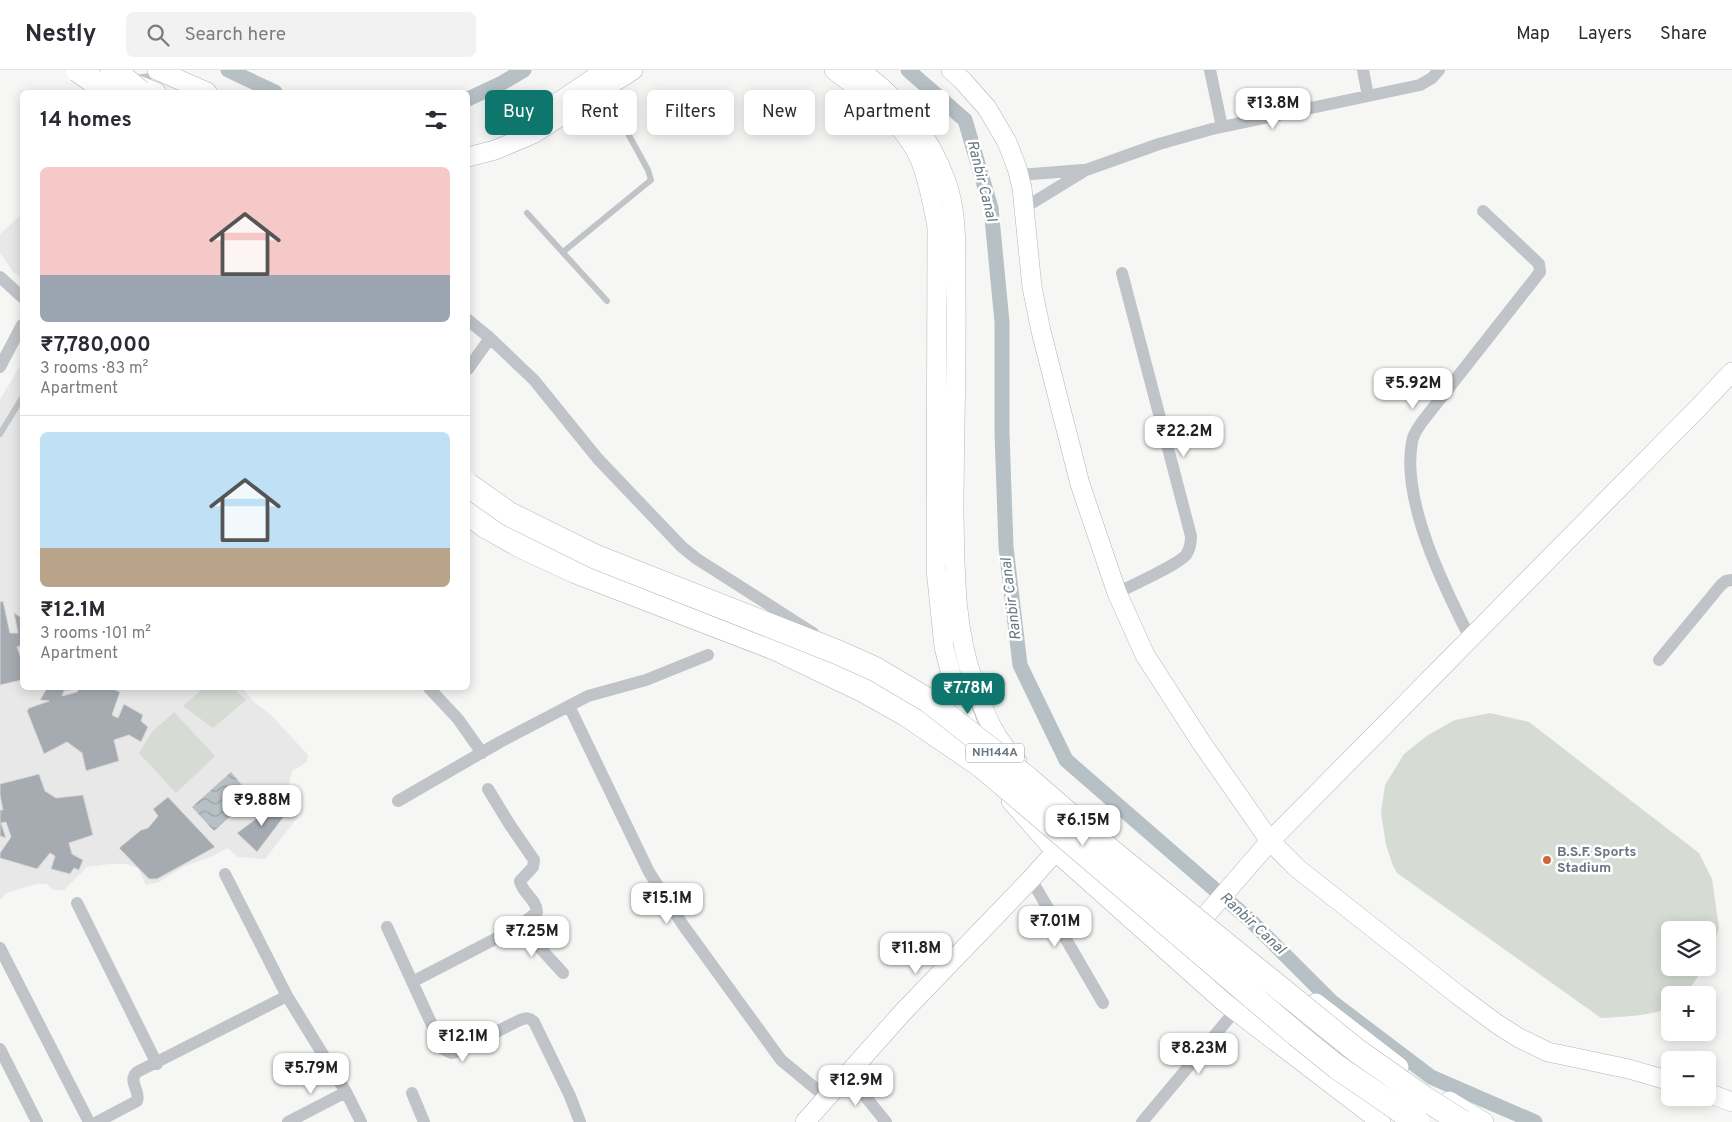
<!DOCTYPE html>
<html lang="en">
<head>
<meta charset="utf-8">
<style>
	body { margin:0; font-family:Overpass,sans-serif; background:#f2f2f3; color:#2b2b33; height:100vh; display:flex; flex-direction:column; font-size:19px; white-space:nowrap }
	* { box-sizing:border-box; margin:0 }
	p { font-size:16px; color:#7c7c81 }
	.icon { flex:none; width:28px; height:28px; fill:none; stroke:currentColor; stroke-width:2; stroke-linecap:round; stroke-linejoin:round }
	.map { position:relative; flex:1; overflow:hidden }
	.drawer { position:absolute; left:20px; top:20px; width:450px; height:600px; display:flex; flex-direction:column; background:#fff; border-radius:8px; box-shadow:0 2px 12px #0003 }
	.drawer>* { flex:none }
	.guide { position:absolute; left:485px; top:20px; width:475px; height:45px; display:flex; gap:10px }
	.controls { position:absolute; left:1661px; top:851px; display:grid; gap:10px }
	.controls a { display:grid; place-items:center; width:55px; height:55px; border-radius:8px; background:#fff; box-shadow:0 2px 12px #0003; font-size:25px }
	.price { position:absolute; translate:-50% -42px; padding:0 11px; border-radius:10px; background:#fff; color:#222; font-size:16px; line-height:32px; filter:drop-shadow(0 1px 2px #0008) }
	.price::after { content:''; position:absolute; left:50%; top:30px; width:15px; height:11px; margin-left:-8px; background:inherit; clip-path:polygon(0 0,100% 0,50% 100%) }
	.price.selected { background:#0f766e; color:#fff }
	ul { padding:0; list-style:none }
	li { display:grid; align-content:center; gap:10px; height:265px; padding:0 20px }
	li+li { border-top:1px solid #e1e1e2 }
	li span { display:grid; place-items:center; height:155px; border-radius:8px; color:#555 }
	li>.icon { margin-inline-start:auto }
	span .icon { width:90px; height:90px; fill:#fffc; stroke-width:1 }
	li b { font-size:21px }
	h2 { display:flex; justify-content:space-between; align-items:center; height:60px; padding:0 20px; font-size:21px }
	.tag { padding:0 18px; border-radius:8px; background:#fff; box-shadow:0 2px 12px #0003; font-size:18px; line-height:45px }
	.tag.selected { background:#0f766e; color:#fff }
	header { display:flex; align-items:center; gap:30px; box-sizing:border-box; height:70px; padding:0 25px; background:#fff; border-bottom:1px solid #e1e1e2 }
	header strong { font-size:24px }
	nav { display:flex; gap:28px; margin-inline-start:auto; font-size:18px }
	.search { width:350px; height:45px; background:#f2f2f3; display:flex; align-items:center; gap:12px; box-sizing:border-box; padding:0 18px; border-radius:8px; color:#7c7c81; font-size:19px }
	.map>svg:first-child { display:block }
</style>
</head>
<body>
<header>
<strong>Nestly</strong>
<div class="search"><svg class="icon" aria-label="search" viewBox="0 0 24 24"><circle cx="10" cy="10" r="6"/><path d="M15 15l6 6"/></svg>Search here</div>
<nav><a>Map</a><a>Layers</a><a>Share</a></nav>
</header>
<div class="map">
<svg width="1732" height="1052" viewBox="0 0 1732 1052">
	<defs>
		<pattern id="water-waves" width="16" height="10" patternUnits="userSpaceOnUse" patternTransform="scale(1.25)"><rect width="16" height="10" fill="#b7c0c5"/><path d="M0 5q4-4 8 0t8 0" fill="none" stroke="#99a1a5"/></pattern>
	</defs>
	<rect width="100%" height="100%" fill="#f6f7f4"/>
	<path fill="#e7e8e7" d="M22 144V208L13 202 0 182V164Z
		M22 292V618H242L255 633 271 645 308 685 307 692 292 701 287 724 297 748 265 789 238 787 228 778 211 787 185 796 159 812 146 815 138 798 127 794H110L87 797 64 820H54L46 814H36L6 823 0 830V330Z"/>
	<path fill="#d6dbd4" d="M204 618H233L246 630 213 658 183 636Z
		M174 642 215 686 176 723 139 683 152 662Z
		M1490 643 1529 652 1699 783 1712 809 1719 858 1708 893V860H1670V898H1704L1690 918 1682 925H1670V936C1658 946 1617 947 1601 948L1397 803 1393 796 1386 775 1381 743 1385 715 1404 684 1428 665 1455 650Z"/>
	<path fill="url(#water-waves)" d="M231 702 252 727 214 761 192 737Z
		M265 726 271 732 261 740 255 735Z"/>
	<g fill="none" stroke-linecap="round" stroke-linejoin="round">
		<path stroke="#b7c0c5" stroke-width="15" d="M228 0 275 22
			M908 0 965 50 991 138 1002 252V363L1006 477 1020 595 1066 690 1251 851 1332 932 1431 1007 1535 1052
			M468 29 502 13 524 0"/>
	</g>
	<path fill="#a5abb1" stroke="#d8d8d6" d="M3 531 10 563H18L14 543 22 548V575L17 577 22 591V610L0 615V532Z
		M47 618H72L75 619 64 621 62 626 77 622 79 618H111L120 622 112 645 118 648 124 634 143 645 141 651 148 657 141 672 129 665 114 670 119 691 86 701 82 683 67 672 44 684 27 641 29 638 49 631 40 630Z
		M39 704 45 721 56 728 83 725 93 765 69 773 72 784 83 790 79 800 74 798 70 804 51 799 55 786 50 783 37 799 0 788V783L11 767 6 752 1 753 6 768 0 766V740H3L0 725V714Z
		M168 727 215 777 157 809H149L119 778 141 760 148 758 158 746 153 739Z
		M277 733 285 745 257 782 237 763Z"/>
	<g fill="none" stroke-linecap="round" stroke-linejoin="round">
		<defs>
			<path id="secondary" d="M99 0 156 22
				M157 0 207 22
				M834 0C865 23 907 56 921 92 929 113 933 135 937 157L936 499 944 577 956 624 973 667
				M859 0C898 27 930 66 946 111 959 146 955 187 956 223 957 296 954 369 954 442 955 500 954 557 974 613 984 642 994 669 1017 691
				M951 0 963 11 987 38 1007 72 1017 98 1022 118 1032 217 1041 261 1080 414 1117 523 1145 585 1201 672 1270 771 1297 798 1458 925 1497 954 1519 968 1548 982 1629 999 1670 1011
				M533 49 606 0
				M468 87 495 80 533 64 633 0
				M1011 731 1055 781 1224 932 1381 1052
				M1206 845 1270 771 1698 338 1732 302
				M1316 933 1399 997
				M1708 1023 1732 1032
				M1449 1031 1484 1052
				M805 1052 904 941 1031 809 1064 772"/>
			<path id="highway" d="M468 443 484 455 521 476 575 501 775 578 865 621 906 644 982 696"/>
		</defs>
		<use href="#secondary" stroke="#b1b5ba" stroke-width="20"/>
		<use href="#highway" stroke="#b3b6b9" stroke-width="25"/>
		<path stroke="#c0c3c7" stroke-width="6" d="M136 8 158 5
			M527 143 607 231
			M563 182 651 110 648 100 604 20
			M0 364 22 328"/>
		<path stroke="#c0c3c7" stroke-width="12" d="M1210 0 1222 57
			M1363 0 1368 26
			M1019 105 1083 100
			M1024 138 1086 100 1159 74 1212 59 1420 15 1432 8 1439 0
			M0 207 22 227
			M468 250 490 268 534 310 598 389 682 477 697 489 813 563
			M0 297 22 255
			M468 299 490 268
			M1117 523C1132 515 1176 496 1186 485 1190 479 1191 472 1191 466L1122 203
			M1470 568C1444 517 1401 431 1412 372 1413 364 1418 358 1422 352L1540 202 1539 194 1536 191 1483 141
			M1659 590 1721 515 1726 511 1732 510
			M429 618 458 649 482 683
			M569 636 649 802 683 855 781 990 827 1028
			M398 731 500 672 588 626 646 610 708 585
			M225 804 287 926 346 1022 361 1052
			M1031 809 1103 933
			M77 833 157 994
			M520 856 563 903
			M387 857 443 979 451 983 456 982 520 950C526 948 529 947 534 952L570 1026 580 1052
			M0 878 89 1052
			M412 912 520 856 537 842C537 830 522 823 520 811L533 797 534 790 510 755 488 719
			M0 979 37 1052
			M847 1004 886 1052
			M412 1023 424 1052
			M97 1052 137 1031C141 1020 127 1012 137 1002L287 926
			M288 1052 346 1022
			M1142 1052 1235 941"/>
		<use href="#secondary" stroke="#fff" stroke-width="19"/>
		<use href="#highway" stroke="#fff" stroke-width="24"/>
		<defs>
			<path id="highway-bridge" d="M78 0 109 22
				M113 0 140 22
				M468 415 509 444 596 487 837 582 875 599 929 631 1028 709 1112 782 1356 980 1424 1028 1462 1052
				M982 696 1296 964 1337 997 1417 1052"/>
		</defs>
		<use href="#highway-bridge" stroke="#b3b6b9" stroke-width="25" stroke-linecap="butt"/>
		<use href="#highway-bridge" stroke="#fff" stroke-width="24"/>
	</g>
	<circle fill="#d0663b" stroke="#fff" stroke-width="2" cx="1547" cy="790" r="5"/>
	<g text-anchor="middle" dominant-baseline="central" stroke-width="5" stroke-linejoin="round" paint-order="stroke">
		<rect fill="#fff" stroke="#969ea8" stroke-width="1" x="966" y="673.5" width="58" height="19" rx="4"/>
		<g font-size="12" font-weight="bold" fill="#697582">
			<text x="995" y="683">NH144A</text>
		</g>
		<g font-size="14" font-weight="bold" fill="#697582" stroke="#fff" text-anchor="start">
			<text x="1557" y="782">B.S.F. Sports<tspan x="1557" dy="16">Stadium</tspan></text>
		</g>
		<g font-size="15" font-style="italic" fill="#65767e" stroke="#fff">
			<text transform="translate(981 111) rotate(76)">Ranbir Canal</text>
			<text transform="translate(1012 529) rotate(-97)">Ranbir Canal</text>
			<text transform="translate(1252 854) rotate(43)">Ranbir Canal</text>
		</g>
	</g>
</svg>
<div class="controls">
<a><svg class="icon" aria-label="layers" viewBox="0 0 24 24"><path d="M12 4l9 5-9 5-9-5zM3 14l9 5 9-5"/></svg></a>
<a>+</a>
<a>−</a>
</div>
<b class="price" style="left:1273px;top:60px">₹13.8M</b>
<b class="price" style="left:1413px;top:340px">₹5.92M</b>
<b class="price" style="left:1184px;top:388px">₹22.2M</b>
<b class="price selected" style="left:968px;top:645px">₹7.78M</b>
<b class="price" style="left:262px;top:757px">₹9.88M</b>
<b class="price" style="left:1083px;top:777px">₹6.15M</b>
<b class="price" style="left:667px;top:855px">₹15.1M</b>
<b class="price" style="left:1055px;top:878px">₹7.01M</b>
<b class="price" style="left:532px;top:888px">₹7.25M</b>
<b class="price" style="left:916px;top:905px">₹11.8M</b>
<b class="price" style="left:463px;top:993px">₹12.1M</b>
<b class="price" style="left:1199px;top:1005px">₹8.23M</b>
<b class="price" style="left:311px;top:1025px">₹5.79M</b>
<b class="price" style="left:856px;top:1037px">₹12.9M</b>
<div class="guide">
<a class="tag selected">Buy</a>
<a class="tag">Rent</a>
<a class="tag">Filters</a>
<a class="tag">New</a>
<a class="tag">Apartment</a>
</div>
<section class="drawer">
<h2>14 homes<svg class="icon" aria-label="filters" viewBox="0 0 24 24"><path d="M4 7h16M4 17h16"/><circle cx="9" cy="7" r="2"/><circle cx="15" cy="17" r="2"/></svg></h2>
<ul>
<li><span style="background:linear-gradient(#f6c9c9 70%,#9aa5b1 0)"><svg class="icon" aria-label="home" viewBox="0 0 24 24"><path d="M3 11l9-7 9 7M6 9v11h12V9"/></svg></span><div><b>₹7,780,000</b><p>3 rooms · 83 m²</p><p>Apartment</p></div></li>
<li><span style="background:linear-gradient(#bfe0f5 75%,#b9a48a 0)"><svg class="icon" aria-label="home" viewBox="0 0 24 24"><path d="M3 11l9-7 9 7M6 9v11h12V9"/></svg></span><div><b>₹12.1M</b><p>3 rooms · 101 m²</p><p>Apartment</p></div></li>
</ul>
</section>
</div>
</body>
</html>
